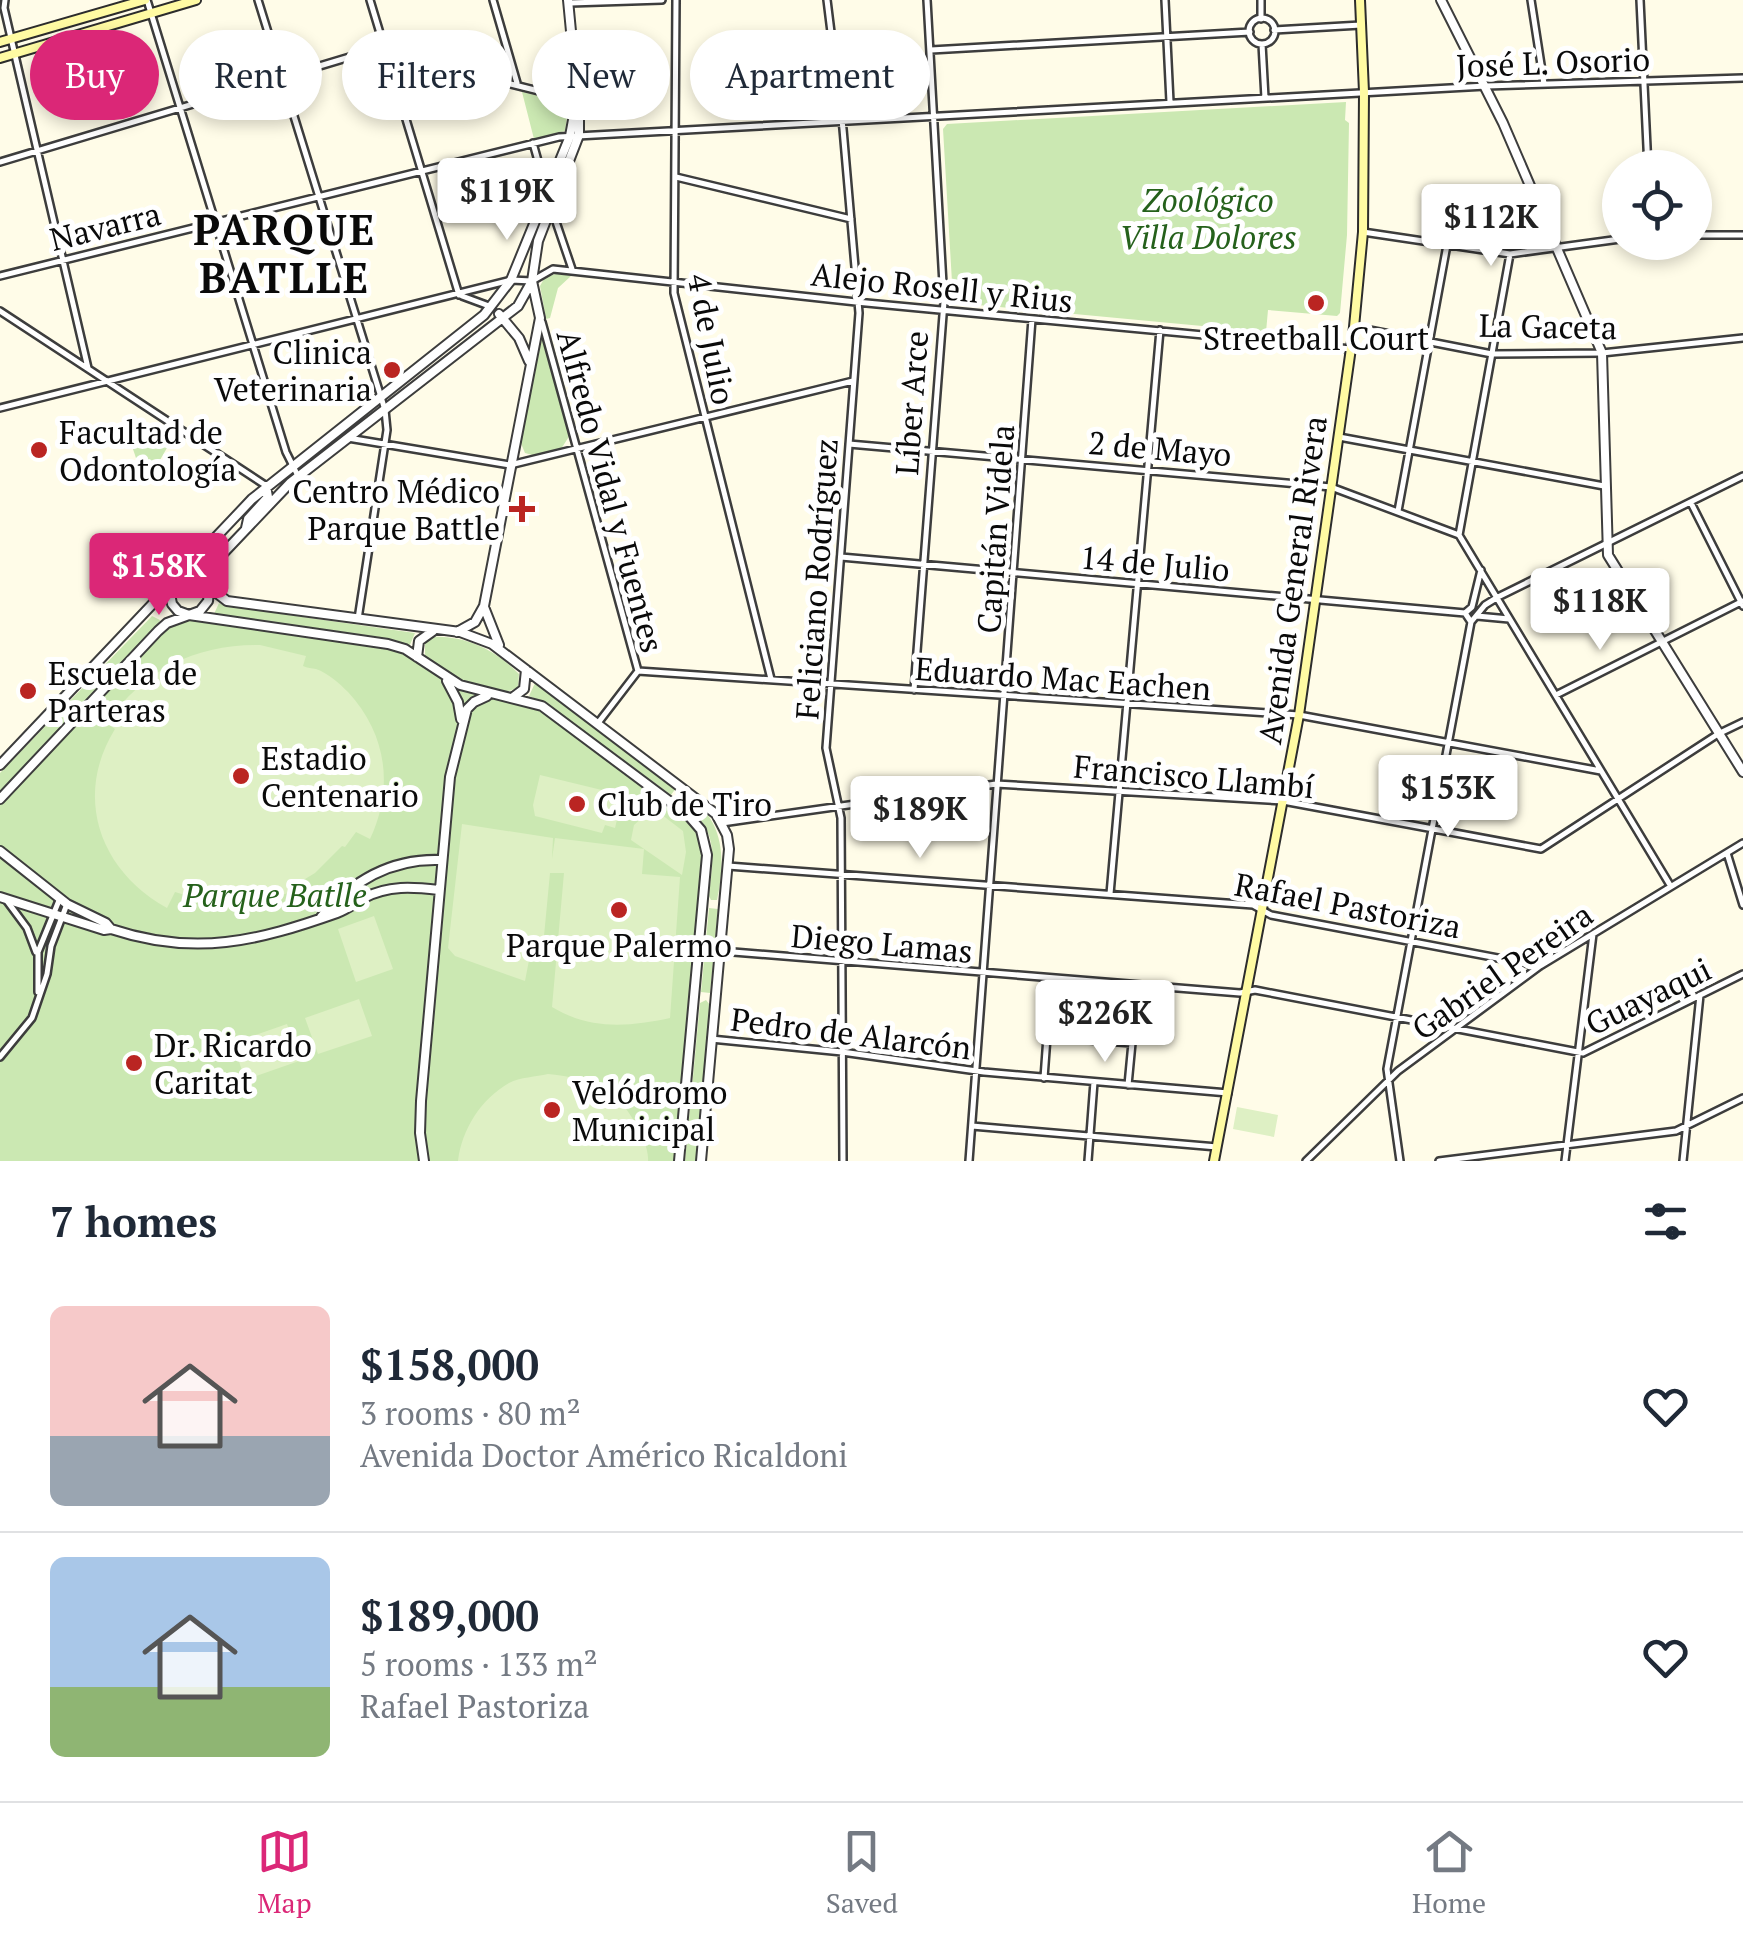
<!DOCTYPE html>
<html lang="en">
<head>
<meta charset="utf-8">
<style>
	body { margin:0; font-family:"PT Serif",serif; background:#f2f2f3; color:#1f2937; height:100vh; display:flex; flex-direction:column; font-size:38px; white-space:nowrap }
	* { box-sizing:border-box; margin:0 }
	p { font-size:32px; color:#747a83 }
	.icon { flex:none; width:55px; height:55px; fill:none; stroke:currentColor; stroke-width:2; stroke-linecap:round; stroke-linejoin:round }
	.map { position:relative; height:1161px; overflow:hidden }
	.side { display:flex; flex-direction:column; background:#fff; flex:1 }
	.side>* { flex:none }
	.banner { position:absolute; left:30px; top:30px; width:1000px; height:90px; display:flex; gap:20px }
	.buttons { position:absolute; left:1602px; top:150px; display:grid; gap:20px }
	.buttons a { display:grid; place-items:center; width:110px; height:110px; border-radius:50%; background:#fff; box-shadow:0 5px 15px #0003; font-size:50px }
	.price { position:absolute; translate:-50% -85px; padding:0 22px; border-radius:10px; background:#fff; color:#222; font-size:32px; line-height:65px; filter:drop-shadow(0 2px 5px #0008) }
	.price::after { content:''; position:absolute; left:50%; top:60px; width:30px; height:22px; margin-left:-15px; background:inherit; clip-path:polygon(0 0,100% 0,50% 100%) }
	.price.on { background:#db2777; color:#fff }
	ul { padding:0; list-style:none }
	li { display:flex; align-items:center; gap:30px; height:250px; padding:0 50px }
	li+li { border-top:2px solid #e0e1e3 }
	li span { display:grid; place-items:center; flex:none; width:280px; height:200px; border-radius:15px; color:#555 }
	li>.icon { margin-inline-start:auto }
	span .icon { width:120px; height:120px; fill:#fffc; stroke-width:1 }
	li b { font-size:42px }
	h2 { display:flex; justify-content:space-between; align-items:center; height:120px; padding:0 50px; font-size:42px }
	.pill { padding:0 35px; border-radius:45px; background:#fff; box-shadow:0 5px 15px #0003; font-size:35px; line-height:90px }
	.pill.on { background:#db2777; color:#fff }
	.menu { display:flex; justify-content:space-around; align-items:center; height:140px; border-top:2px solid #e0e1e3; background:#fff; font-size:28px; color:#747a83 }
	.menu a { display:grid; justify-items:center; gap:5px }
	.menu .on { color:#db2777 }
	.map>svg:first-child { display:block }
</style>
</head>
<body>
<div class="map">
<svg width="1743" height="1161" viewBox="0 0 1743 1161">
	<rect width="100%" height="100%" fill="#fffce8"/>
	<path fill="#cbe8b2" d="M522 92 569 103 565 131 534 139Z
		M1346 102 1345 120 1349 123 1347 235 1340 313 1337 316 1268 310 1266 332 957 303 953 299 943 129 947 124Z
		M563 272 571 276 558 288 550 318 546 319 540 286 545 277Z
		M539 336 543 338 570 435 561 449 536 456 525 453 520 441Z
		M133 416 171 441 153 472 139 470C136 451 123 435 133 416Z
		M219 603 226 606 415 633 409 647 379 637 214 614Z
		M189 615 405 649 445 678 534 703 688 815 705 841 679 1161H0V799L158 631Z
		M152 616 160 620 158 626 0 792V773Z
		M431 637C465 635 496 650 519 674L518 687C491 704 447 675 425 657V644Z
		M535 683 676 788 671 795 546 703 529 696Z
		M682 794C725 815 726 859 717 900H711L709 896C711 871 718 844 702 822 695 813 684 807 678 798Z
		M709 908 718 909 710 993 701 992Z
		M706 1000 710 1005 696 1161H685L700 1003Z"/>
	<path fill="#def0c4" d="M260 645 306 656 303 666C307 668 312 668 316 669 328 673 340 684 348 692 387 734 394 788 370 839L356 832 345 847 342 846 315 873 290 888 291 892 273 898 274 904 263 907 261 901 212 903 175 892 167 908C98 870 74 795 115 729L107 723C143 670 196 644 260 645Z
		M540 775 610 792V800L621 803 615 828 605 825 602 833 535 816 533 805Z
		M653 808 683 831 686 852 682 875 631 840 634 825Z
		M462 824 553 838 552 859 555 838 644 849 642 874 680 877 670 1018C628 1027 590 1030 552 1007L564 873H550L542 957 530 955 525 981 455 956 448 948Z
		M374 916 393 969 356 982 338 929Z
		M359 999 372 1036 318 1054 305 1018Z
		M287 1024 299 1061 245 1080 233 1043Z
		M548 1074C566 1076 588 1079 604 1087 622 1097 650 1140 648 1161H458C462 1129 481 1099 509 1083 520 1077 536 1077 548 1074Z
		M1237 1107 1278 1115 1274 1137 1233 1129Z"/>
	<g fill="none" stroke-linecap="round" stroke-linejoin="round">
		<defs>
			<path id="minor" d="M5 0 4 8 88 368
				M147 0 286 452 298 476
				M258 0 385 410 387 430 358 619
				M370 0 459 295
				M493 0 517 83
				M676 0 674 293 771 679
				M827 0 843 129 859 313 826 748 841 818 843 1161
				M1165 0 1170 102
				M1261 0V19
				M1531 0 1544 84
				M1640 0 1648 168
				M570 3 662 0
				M1249 31a13 13 0 1 1 26 0a13 13 0 1 1-26 0Z
				M1274 30 1361 25
				M1262 44 1265 98
				M931 50 1250 32
				M533 143 547 193
				M0 162 373 50 575 100
				M676 177 851 219
				M552 210 572 269
				M1363 232 1510 254 1620 239
				M1695 235H1743
				M0 276 559 137 1486 86 1743 78
				M462 296 489 306
				M0 311 265 485
				M542 322 638 671
				M1354 327 1492 354 1602 353 1743 338
				M0 408 511 280 532 281 553 269 856 302 1351 349
				M1339 437 1604 486
				M348 438 510 465 853 381
				M849 444 1331 487 1459 535
				M1691 503 1743 606
				M1398 511 1447 245
				M1459 535 1670 885
				M1459 535 1510 254
				M841 557 1465 613
				M1465 613 1472 607 1481 570
				M1477 616 1509 619
				M1471 622 1485 605 1498 597 1743 476
				M638 671 1299 715 1601 771
				M914 690 944 302 927 0
				M1556 695 1743 601
				M598 723 638 671
				M722 823 996 784 1283 801 1541 849 1718 734 1743 722
				M1727 853 1743 905
				M728 866 1253 905 1271 915 1540 966
				M1110 894 1160 330
				M7 901 27 928 36 952
				M721 951 1240 993 1255 990 1583 1053 1743 974
				M38 992V952L60 898
				M711 1039 842 1052 984 1072 1228 1093
				M0 1057 32 1018 47 974 51 946 67 904
				M1044 1078 1047 1037 1132 1043 1128 1085
				M972 1126 1217 1147
				M969 1161 1032 319
				M1088 1161 1094 1082
				M1306 1161 1398 1071 1540 966 1743 843
				M1400 1161 1387 1069 1471 622 1465 613
				M1439 1161 1676 1131 1743 1098
				M1565 1161 1593 934
				M1683 1161 1700 995"/>
			<path id="tertiary" d="M1441 0 1503 123 1602 353 1608 555 1743 772
				M499 314 519 338 529 361
				M246 528 248 519 268 497 266 486
				M178 577 200 580 227 601 460 632 492 644 716 814 727 835 729 849 701 1161
				M169 588 172 604 178 611 189 615 200 611 208 601 212 565 290 483 518 306 532 281 538 241 579 135V90
				M484 607 499 645
				M457 632 475 622 484 606 540 318 532 281
				M417 657 419 641 433 631
				M447 681 458 702 461 719
				M512 698 524 689 526 670
				M0 765 252 499 484 315 511 280 570 136 575 109V73L568 0
				M0 799 158 631 167 623 189 615 388 644 405 649 460 685 542 706 688 815 701 830 707 855 679 1161
				M0 851 67 904 106 923 111 929
				M0 897 104 930 111 929C195 957 258 941 337 913 346 910 355 903 364 898 388 885 413 887 439 890
				M321 917C353 880 392 858 441 860
				M424 1161 420 1133 421 1101 450 777 467 709 474 702 487 696"/>
			<path id="secondary" d="M0 42 145 0
				M0 58 196 0
				M1214 1161 1299 715 1354 327 1363 232 1364 92 1360 0"/>
		</defs>
		<use href="#minor" stroke="#3d3d3d" stroke-width="10"/>
		<use href="#tertiary" stroke="#3d3d3d" stroke-width="12"/>
		<use href="#secondary" stroke="#2c2c2c" stroke-width="12"/>
		<use href="#minor" stroke="#fff" stroke-width="5"/>
		<use href="#tertiary" stroke="#fff" stroke-width="8"/>
		<use href="#secondary" stroke="#fffba3" stroke-width="8"/>
	</g>
	<g fill="#ba2522" stroke="#fff" stroke-width="4">
		<circle cx="1316" cy="303" r="10"/>
		<circle cx="392" cy="370" r="10"/>
		<circle cx="39" cy="450" r="10"/>
		<path d="M517 494h10v10h10v10h-10v10h-10v-10h-10v-10h10z"/>
		<circle cx="28" cy="691" r="10"/>
		<circle cx="241" cy="776" r="10"/>
		<circle cx="577" cy="804" r="10"/>
		<circle cx="619" cy="910" r="10"/>
		<circle cx="134" cy="1063" r="10"/>
		<circle cx="552" cy="1110" r="10"/>
	</g>
	<g text-anchor="middle" dominant-baseline="central" stroke-width="10" stroke-linejoin="round" paint-order="stroke">
		<g font-size="32" fill="#0a0a0a" stroke="#fff">
			<text transform="translate(1553 62) rotate(-2)">José L. Osorio</text>
			<text transform="translate(105 226) rotate(-14)">Navarra</text>
			<text transform="translate(942 287) rotate(6)">Alejo Rosell y Rius</text>
			<text transform="translate(1548 326) rotate(1)">La Gaceta</text>
			<text transform="translate(712 339) rotate(79)">4 de Julio</text>
			<text transform="translate(911 403) rotate(-86)">Líber Arce</text>
			<text transform="translate(1160 448) rotate(5)">2 de Mayo</text>
			<text transform="translate(611 491) rotate(75)">Alfredo Vidal y Fuentes</text>
			<text transform="translate(995 529) rotate(-86)">Capitán Videla</text>
			<text transform="translate(1155 563) rotate(5)">14 de Julio</text>
			<text transform="translate(816 579) rotate(-86)">Feliciano Rodríguez</text>
			<text transform="translate(1292 580) rotate(-82)">Avenida General Rivera</text>
			<text transform="translate(1063 678) rotate(4)">Eduardo Mac Eachen</text>
			<text transform="translate(1194 776) rotate(5)">Francisco Llambí</text>
			<text transform="translate(1348 905) rotate(11)">Rafael Pastoriza</text>
			<text transform="translate(882 943) rotate(5)">Diego Lamas</text>
			<text transform="translate(1502 971) rotate(-35)">Gabriel Pereira</text>
			<text transform="translate(1648 996) rotate(-26)">Guayaqui</text>
			<text transform="translate(851 1033) rotate(7)">Pedro de Alarcón</text>
		</g>
		<g font-size="32" font-style="italic" fill="#25611b" stroke="#fff">
			<text x="1208" y="200">Zoológico<tspan x="1208" dy="37">Villa Dolores</tspan></text>
			<text x="275" y="895">Parque Batlle</text>
		</g>
		<g font-size="32" fill="#0a0a0a" stroke="#fff" text-anchor="start">
			<text x="1316" y="338" text-anchor="middle">Streetball Court</text>
			<text x="372" y="352" text-anchor="end">Clinica<tspan x="372" dy="37">Veterinaria</tspan></text>
			<text x="59" y="432">Facultad de<tspan x="59" dy="37">Odontología</tspan></text>
			<text x="500" y="491" text-anchor="end">Centro Médico<tspan x="500" dy="37">Parque Battle</tspan></text>
			<text x="48" y="673">Escuela de<tspan x="48" dy="37">Parteras</tspan></text>
			<text x="261" y="758">Estadio<tspan x="261" dy="37">Centenario</tspan></text>
			<text x="597" y="804">Club de Tiro</text>
			<text x="619" y="945" text-anchor="middle">Parque Palermo</text>
			<text x="154" y="1045">Dr. Ricardo<tspan x="154" dy="37">Caritat</tspan></text>
			<text x="572" y="1092">Velódromo<tspan x="572" dy="37">Municipal</tspan></text>
		</g>
		<g font-size="42" font-weight="bold" letter-spacing="2.5" fill="#0a0a0a" stroke="#fff">
			<text x="285" y="229">PARQUE<tspan x="285" dy="48">BATLLE</tspan></text>
		</g>
	</g>
</svg>
<div class="buttons">
<a><svg class="icon" aria-label="locate" viewBox="0 0 24 24"><circle cx="12" cy="12" r="6"/><path d="M12 2v4M12 18v4M2 12h4M18 12h4"/></svg></a>
</div>
<b class="price" style="left:507px;top:243px">$119K</b>
<b class="price" style="left:1491px;top:269px">$112K</b>
<b class="price on" style="left:159px;top:618px">$158K</b>
<b class="price" style="left:1600px;top:653px">$118K</b>
<b class="price" style="left:1448px;top:840px">$153K</b>
<b class="price" style="left:920px;top:861px">$189K</b>
<b class="price" style="left:1105px;top:1065px">$226K</b>
<div class="banner">
<a class="pill on">Buy</a>
<a class="pill">Rent</a>
<a class="pill">Filters</a>
<a class="pill">New</a>
<a class="pill">Apartment</a>
</div>
</div>
<section class="side">
<h2>7 homes<svg class="icon" aria-label="filters" viewBox="0 0 24 24"><path d="M4 7h16M4 17h16"/><circle cx="9" cy="7" r="2"/><circle cx="15" cy="17" r="2"/></svg></h2>
<ul>
<li><span style="background:linear-gradient(#f6c9c9 65%,#9aa5b1 0)"><svg class="icon" aria-label="home" viewBox="0 0 24 24"><path d="M3 11l9-7 9 7M6 9v11h12V9"/></svg></span><div><b>$158,000</b><p>3 rooms · 80 m²</p><p>Avenida Doctor Américo Ricaldoni</p></div><svg class="icon" aria-label="heart" viewBox="0 0 24 24"><path d="M12 20l-8-8c-3-5 5-10 8-4 3-6 11-1 8 4z"/></svg></li>
<li><span style="background:linear-gradient(#a9c7e8 65%,#8fb573 0)"><svg class="icon" aria-label="home" viewBox="0 0 24 24"><path d="M3 11l9-7 9 7M6 9v11h12V9"/></svg></span><div><b>$189,000</b><p>5 rooms · 133 m²</p><p>Rafael Pastoriza</p></div><svg class="icon" aria-label="heart" viewBox="0 0 24 24"><path d="M12 20l-8-8c-3-5 5-10 8-4 3-6 11-1 8 4z"/></svg></li>
</ul>
</section>
<nav class="menu">
<a class="on"><svg class="icon" aria-label="map" viewBox="0 0 24 24"><path d="M3 6l6-2 6 2 6-2v14l-6 2-6-2-6 2zM9 4v14M15 6v14"/></svg>Map</a>
<a><svg class="icon" aria-label="saved" viewBox="0 0 24 24"><path d="M7 4h10v16l-5-4-5 4z"/></svg>Saved</a>
<a><svg class="icon" aria-label="home" viewBox="0 0 24 24"><path d="M3 11l9-7 9 7M6 9v11h12V9"/></svg>Home</a>
</nav>
</body>
</html>
